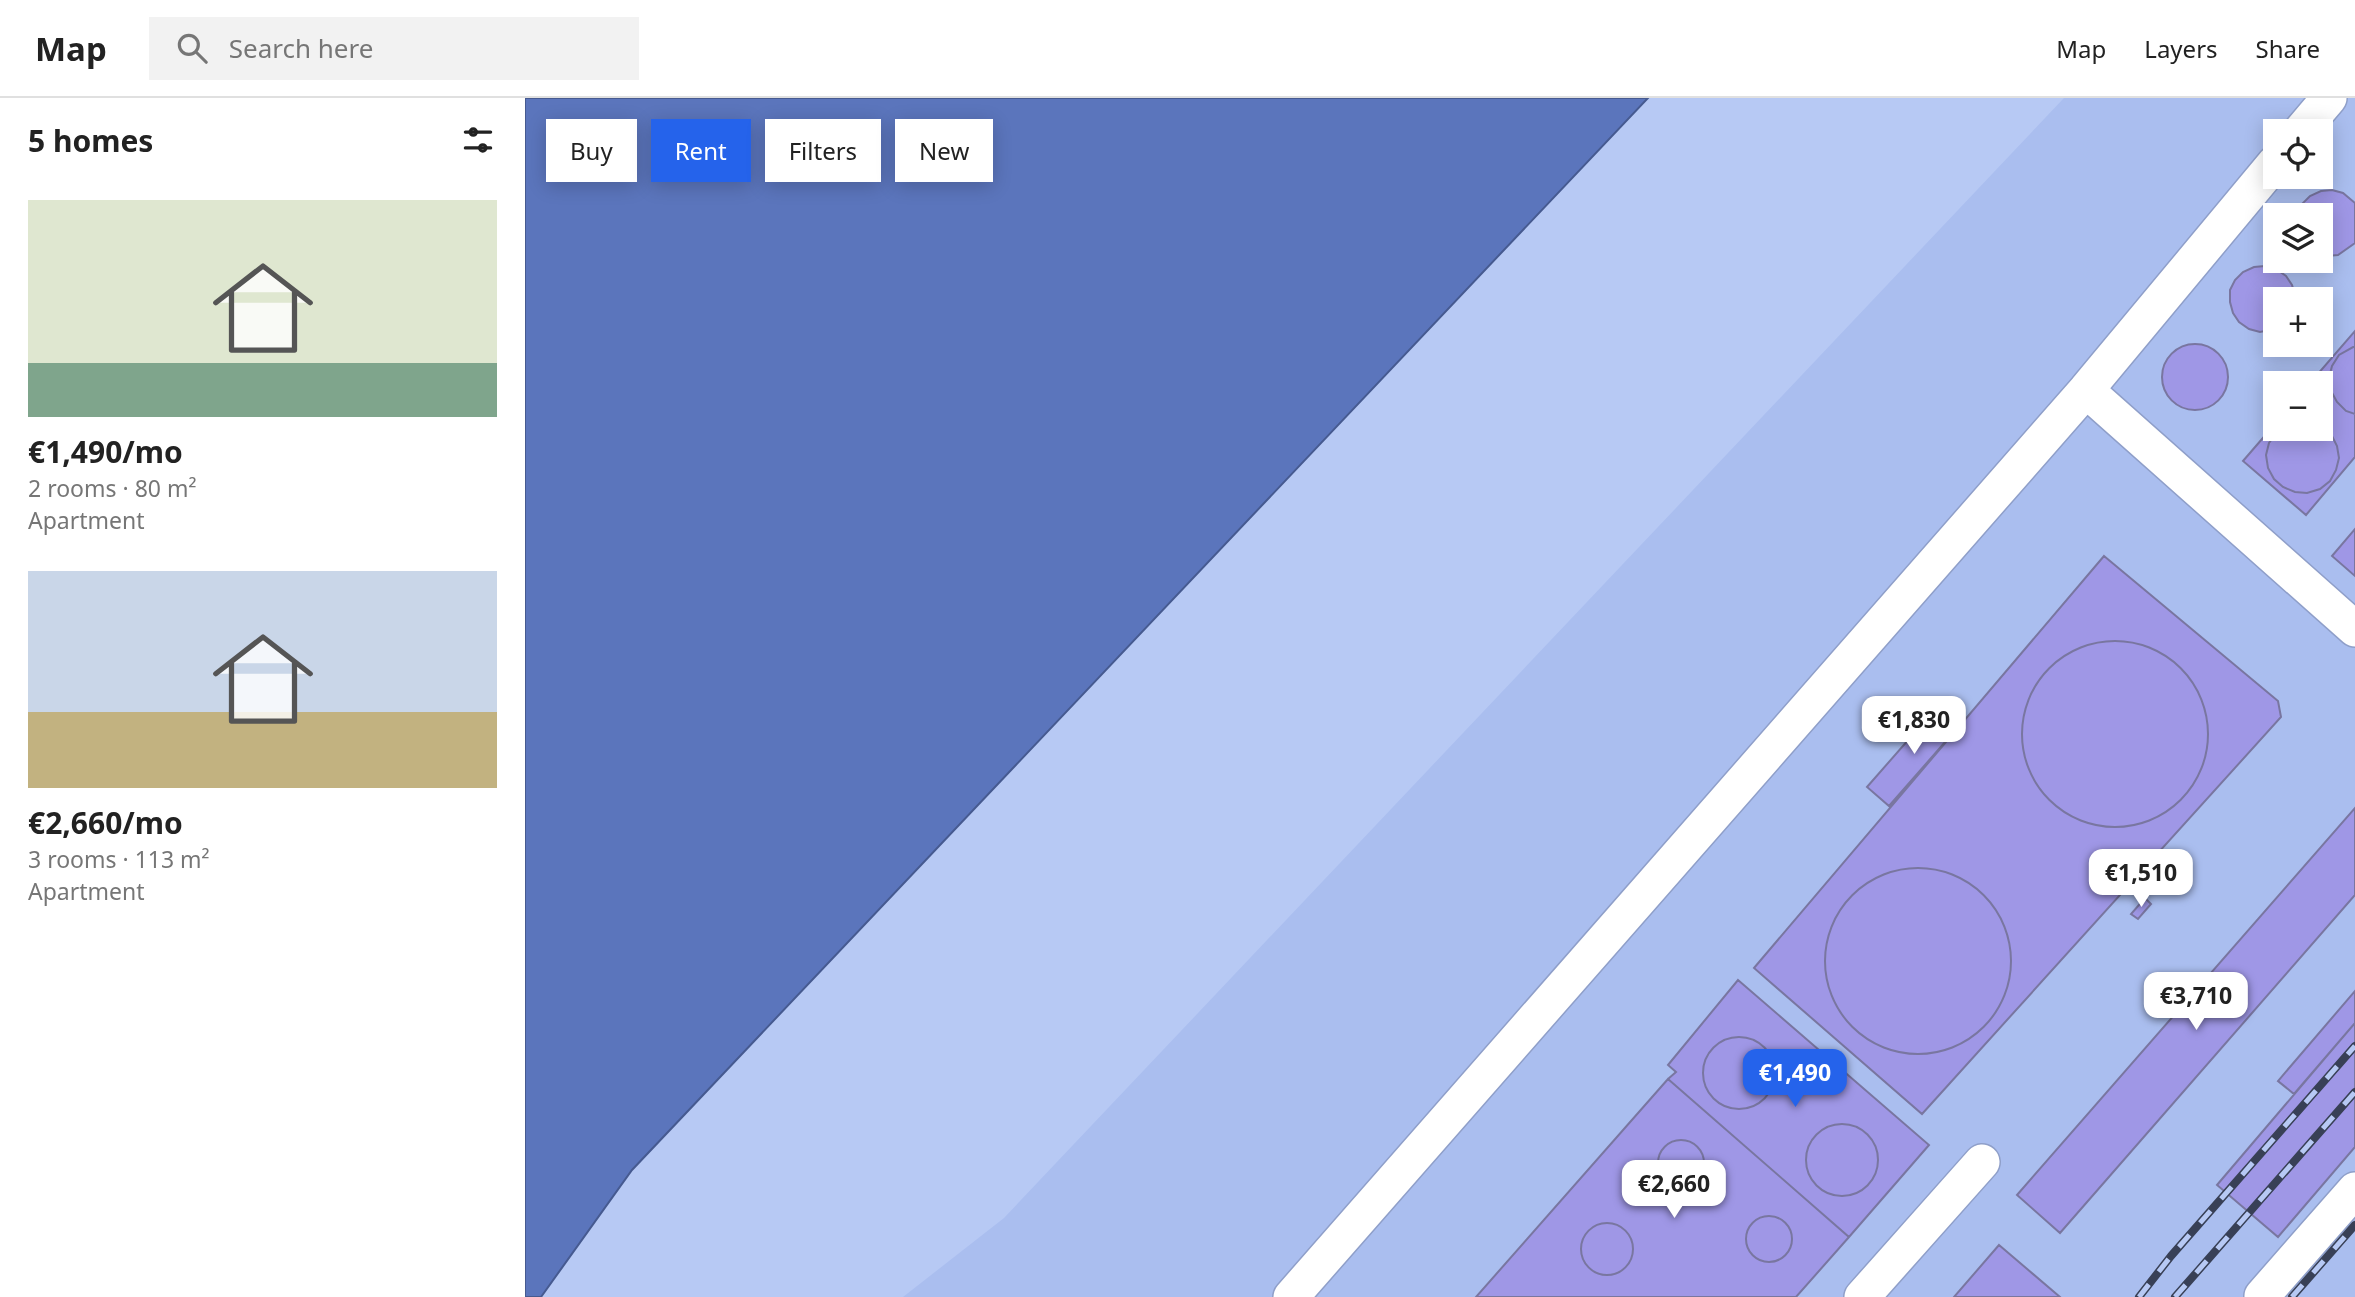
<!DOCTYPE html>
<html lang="en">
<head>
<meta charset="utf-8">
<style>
	body { margin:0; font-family:"Noto Sans",sans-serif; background:#f2f2f2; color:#222; height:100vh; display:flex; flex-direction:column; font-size:26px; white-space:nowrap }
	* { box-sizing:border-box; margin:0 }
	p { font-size:23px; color:#767676 }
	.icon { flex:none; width:38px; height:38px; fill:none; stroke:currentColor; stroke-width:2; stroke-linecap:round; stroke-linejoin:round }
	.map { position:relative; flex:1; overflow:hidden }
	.panel { display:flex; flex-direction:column; background:#fff; width:525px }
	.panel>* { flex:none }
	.banner { position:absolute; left:21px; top:21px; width:665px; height:63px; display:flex; gap:14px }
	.tools { position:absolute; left:1738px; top:21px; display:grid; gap:14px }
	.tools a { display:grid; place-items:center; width:70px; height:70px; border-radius:0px; background:#fff; box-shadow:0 4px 18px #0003; font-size:35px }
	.price { position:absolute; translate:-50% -60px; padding:0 16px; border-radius:14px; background:#fff; color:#222; font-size:23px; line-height:46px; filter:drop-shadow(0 2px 4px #0008) }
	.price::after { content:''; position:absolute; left:50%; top:42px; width:21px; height:16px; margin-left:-10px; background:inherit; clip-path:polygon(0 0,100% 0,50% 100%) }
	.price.active { background:#2563eb; color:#fff }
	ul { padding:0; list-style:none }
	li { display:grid; align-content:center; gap:14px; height:371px; padding:0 28px }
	li span { display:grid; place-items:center; height:217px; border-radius:0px; color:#555 }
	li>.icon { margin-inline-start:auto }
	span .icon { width:126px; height:126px; fill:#fffc; stroke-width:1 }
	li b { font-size:30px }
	h2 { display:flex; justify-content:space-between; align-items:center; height:84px; padding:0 28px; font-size:30px }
	.tag { padding:0 24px; border-radius:0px; background:#fff; box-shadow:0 4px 18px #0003; font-size:24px; line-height:63px }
	.tag.active { background:#2563eb; color:#fff }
	header { display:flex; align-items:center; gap:42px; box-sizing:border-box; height:98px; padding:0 35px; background:#fff; border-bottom:2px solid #e0e0e0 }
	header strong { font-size:33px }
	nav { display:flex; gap:38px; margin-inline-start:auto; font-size:24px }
	.search { width:490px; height:63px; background:#f2f2f2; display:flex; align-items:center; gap:18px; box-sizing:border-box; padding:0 24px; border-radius:0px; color:#767676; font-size:26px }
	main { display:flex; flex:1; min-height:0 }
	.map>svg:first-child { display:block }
</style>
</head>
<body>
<header>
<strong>Map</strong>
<div class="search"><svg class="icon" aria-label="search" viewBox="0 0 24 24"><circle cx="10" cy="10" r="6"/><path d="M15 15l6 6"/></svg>Search here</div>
<nav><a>Map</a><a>Layers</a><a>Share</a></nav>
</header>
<main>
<section class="panel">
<h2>5 homes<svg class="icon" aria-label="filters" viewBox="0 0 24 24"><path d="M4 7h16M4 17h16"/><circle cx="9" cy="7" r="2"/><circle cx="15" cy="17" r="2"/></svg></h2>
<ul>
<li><span style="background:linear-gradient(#dfe7d0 75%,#7fa58c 0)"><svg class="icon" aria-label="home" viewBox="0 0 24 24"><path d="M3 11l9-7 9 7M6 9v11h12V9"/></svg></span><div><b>€1,490/mo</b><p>2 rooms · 80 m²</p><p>Apartment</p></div></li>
<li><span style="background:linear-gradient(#c9d6e8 65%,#c2b280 0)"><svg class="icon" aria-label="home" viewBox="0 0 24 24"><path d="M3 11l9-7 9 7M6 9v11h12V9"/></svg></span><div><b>€2,660/mo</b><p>3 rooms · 113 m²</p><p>Apartment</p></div></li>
</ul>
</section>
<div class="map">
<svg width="1830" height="1199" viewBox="0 0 1830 1199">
	<rect width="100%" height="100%" fill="#b7c9f4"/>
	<path fill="#aabeef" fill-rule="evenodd" d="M1539 0H1830V1199H378L479 1120ZM1750 33H1796V79H1750ZM1750 117H1796V163H1750ZM1750 201H1796V247H1750ZM1750 285H1796V331H1750Z"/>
	<path fill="#5b75bc" stroke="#465a90" stroke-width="2" d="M0 0H1123L107 1072 16 1199H0Z"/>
	<path fill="#9f97e6" stroke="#7976a0" stroke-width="2" d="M1807 92 1818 95 1830 105V145L1813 157 1802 158 1796 156V117H1772L1777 106 1785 98 1796 93Z
		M1740 168 1751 171 1761 178 1767 187 1770 198V201H1750V231L1735 234 1724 231 1714 224 1708 215 1705 204V192L1710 182 1718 174 1729 169Z
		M1830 233V359L1781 417 1718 363 1750 326V331H1796V285H1785Z
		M1637 279a33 33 0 1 1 66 0a33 33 0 1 1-66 0Z
		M1830 248V316L1821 313 1812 304 1806 293 1804 280 1807 268 1814 257Z
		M1796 327 1806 336 1812 348 1814 360 1811 372 1805 383 1795 391 1782 395 1770 394 1758 389 1749 381 1743 370 1741 357 1744 345 1755 331H1796Z
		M1830 431V478L1807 458Z
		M1579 458 1753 603 1756 619 1397 1016 1229 870Z
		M1497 636a93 93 0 1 1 186 0a93 93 0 1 1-186 0Z
		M1413 608 1435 627 1364 708 1342 689Z
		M1830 710V797L1535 1135 1492 1097Z
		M1300 863a93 93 0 1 1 186 0a93 93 0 1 1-186 0Z
		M1620 800 1626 806 1613 821 1606 816Z
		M1213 882 1404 1047 1324 1139 1143 981 1151 974 1143 967Z
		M1830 893V925L1769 996 1753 983Z
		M1830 925V1049L1753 1139 1692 1087Z
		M1178 975a36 36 0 1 1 72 0a36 36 0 1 1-72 0Z
		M1143 981 1324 1139 1271 1199H951Z
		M1281 1062a36 36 0 1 1 72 0a36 36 0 1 1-72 0Z
		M1133 1065a23 23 0 1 1 46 0a23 23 0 1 1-46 0Z
		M1221 1141a23 23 0 1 1 46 0a23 23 0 1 1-46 0Z
		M1056 1151a26 26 0 1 1 52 0a26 26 0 1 1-52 0Z
		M1474 1147 1535 1199H1429Z"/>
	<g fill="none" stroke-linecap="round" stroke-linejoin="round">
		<defs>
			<path id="minor" d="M1776 33 1804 0
				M1561 292 1830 531
				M1737 1198 1830 1092
				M766 1199 1561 292 1750 65
				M1337 1199 1457 1064"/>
		</defs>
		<use href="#minor" stroke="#8f9fc9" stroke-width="38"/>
		<use href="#minor" stroke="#fff" stroke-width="35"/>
		<defs>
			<path id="rail" d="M1614 1199 1646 1158 1830 948
				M1650 1199 1830 994
				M1767 1199 1830 1127"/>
		</defs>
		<use href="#rail" stroke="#384056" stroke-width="8"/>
		<use href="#rail" stroke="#b7c9f4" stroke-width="5" stroke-dasharray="16" stroke-linecap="butt"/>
	</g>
</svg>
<div class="tools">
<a><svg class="icon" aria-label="locate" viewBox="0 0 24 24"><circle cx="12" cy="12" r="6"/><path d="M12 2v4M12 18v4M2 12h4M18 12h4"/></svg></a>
<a><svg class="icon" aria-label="layers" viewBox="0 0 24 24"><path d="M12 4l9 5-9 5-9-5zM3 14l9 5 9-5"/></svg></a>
<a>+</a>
<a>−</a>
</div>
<b class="price" style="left:1389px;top:658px">€1,830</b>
<b class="price" style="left:1616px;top:811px">€1,510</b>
<b class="price" style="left:1671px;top:934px">€3,710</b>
<b class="price active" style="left:1270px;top:1011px">€1,490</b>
<b class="price" style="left:1149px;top:1122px">€2,660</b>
<div class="banner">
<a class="tag">Buy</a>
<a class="tag active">Rent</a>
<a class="tag">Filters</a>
<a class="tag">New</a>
</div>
</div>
</main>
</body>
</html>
